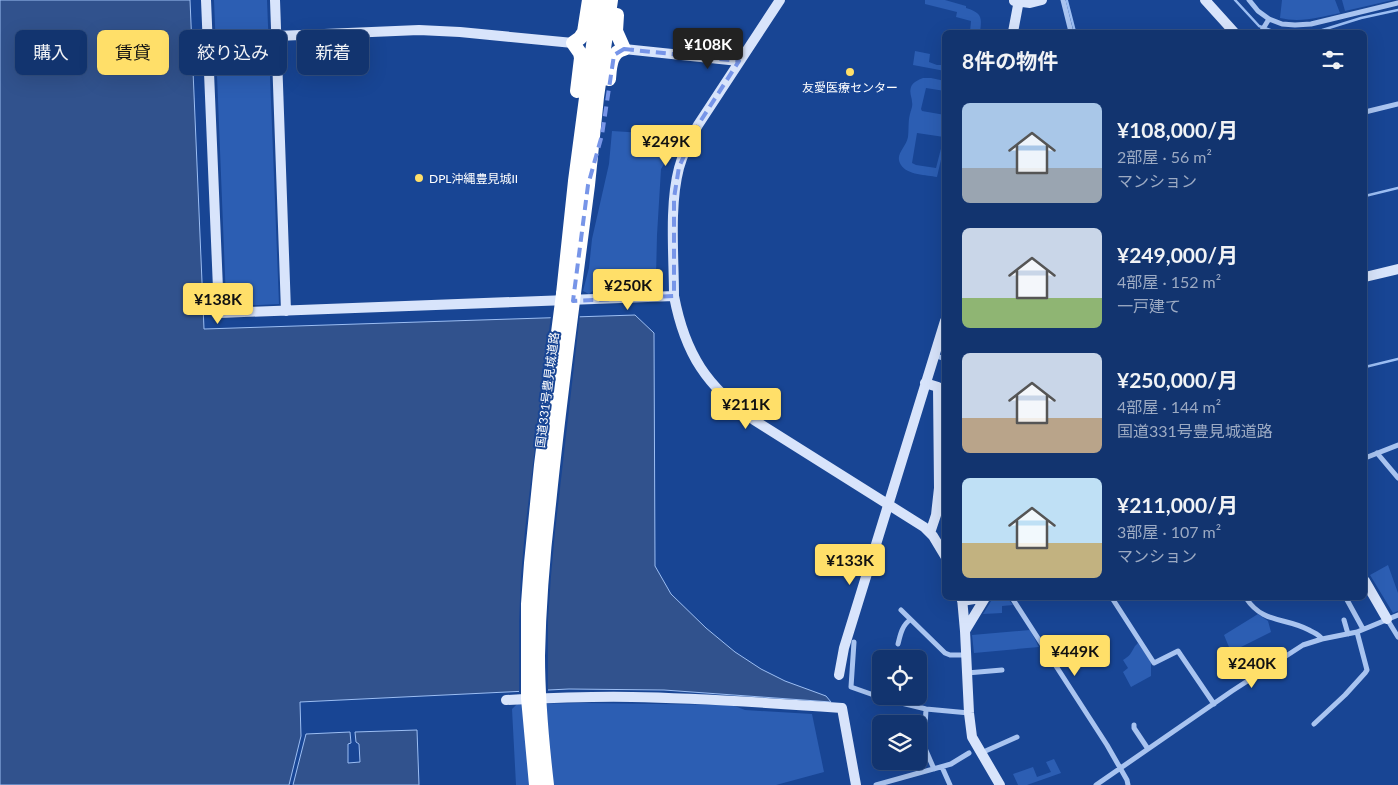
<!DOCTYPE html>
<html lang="ja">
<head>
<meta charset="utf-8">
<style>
	body { margin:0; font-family:Lato,"Noto Sans JP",sans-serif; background:#1b3c74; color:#f1f3f6; height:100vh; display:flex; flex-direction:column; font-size:19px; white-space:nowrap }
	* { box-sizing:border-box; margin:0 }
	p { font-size:16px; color:#9caac3 }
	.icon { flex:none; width:28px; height:28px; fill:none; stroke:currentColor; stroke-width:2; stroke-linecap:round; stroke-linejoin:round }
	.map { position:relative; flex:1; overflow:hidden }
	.side { position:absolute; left:942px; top:30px; width:425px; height:570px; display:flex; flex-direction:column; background:#12346f; border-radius:8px; box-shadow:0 5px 20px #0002,0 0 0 1px #314f82 }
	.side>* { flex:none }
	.hud { position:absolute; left:15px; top:30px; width:475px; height:45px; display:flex; gap:10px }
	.buttons { position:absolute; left:872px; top:650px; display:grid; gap:10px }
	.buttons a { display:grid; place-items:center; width:55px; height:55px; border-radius:8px; background:#12346f; box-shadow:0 5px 20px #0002,0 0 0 1px #314f82; font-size:25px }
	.price { position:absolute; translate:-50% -42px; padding:0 11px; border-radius:5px; background:#ffdf69; color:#111; font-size:16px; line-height:32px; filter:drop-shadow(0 1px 2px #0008) }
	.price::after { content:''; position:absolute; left:50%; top:30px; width:15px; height:11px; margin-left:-8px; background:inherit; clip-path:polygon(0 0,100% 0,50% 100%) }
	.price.active { background:#222; color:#fff }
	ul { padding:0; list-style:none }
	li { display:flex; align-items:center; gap:15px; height:125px; padding:0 20px }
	li span { display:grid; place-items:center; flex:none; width:140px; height:100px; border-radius:8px; color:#555 }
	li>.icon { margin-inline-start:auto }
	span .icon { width:60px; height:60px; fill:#fffc; stroke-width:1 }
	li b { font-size:21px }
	h2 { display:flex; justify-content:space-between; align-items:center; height:60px; padding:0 20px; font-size:21px }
	.chip { padding:0 18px; border-radius:8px; background:#12346f; box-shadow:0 5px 20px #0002,0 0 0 1px #314f82; font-size:18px; line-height:45px }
	.chip.active { background:#ffdf69; color:#111 }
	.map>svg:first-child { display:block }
</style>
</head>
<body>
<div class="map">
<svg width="1398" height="785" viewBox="0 0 1398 785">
	<rect width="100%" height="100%" fill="#184594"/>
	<path fill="#2c5eb3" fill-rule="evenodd" d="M214 0H267L279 304 235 306 230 304 226 300Z
		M925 0H945L966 6V8C982 13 982 17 980 32H970L971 21 956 17 957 12 925 4Z
		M1282 0H1335L1340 13C1320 17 1301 23 1280 18Z
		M1342 0H1393L1345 11Z
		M915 51 930 54 929 62 937 65H945V71L913 65Z
		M923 78H931L945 81V91L926 88 921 109 922 111 945 115V142L937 177C927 175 907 175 901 165 894 154 906 148 908 137 909 129 908 121 910 114 911 110 913 106 912 102 912 97 909 93 911 87 913 82 918 80 923 78ZM917 133 944 137 936 168 916 165 912 163Z
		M612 131 675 135 676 144 661 169 657 235 656 276C641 276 622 274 608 280 601 283 595 290 589 294L583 291 589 268 592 239 609 164Z
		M1388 565 1398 593V611L1393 613 1370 575Z
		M993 598H1007L1013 605 1002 606V613L983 614Z
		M1258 614 1268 621 1271 632 1231 652 1224 635Z
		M1030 630 1039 647 974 653 972 635Z
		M1138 643 1151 662V676L1131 687 1123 672 1128 668 1123 660C1130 656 1131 653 1135 646Z
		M582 703 732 705 745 710 812 714 824 772 776 785H516L512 709 517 704Z
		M1054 759 1061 773 1027 785H1018L1013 774 1033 767 1037 777 1051 772 1046 762Z"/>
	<path fill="#31528d" stroke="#9cbef3" d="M0 0H190L204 329 635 315 654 333 655 566 671 594 706 628 735 652 761 669 785 681 826 696 831 702 664 690 569 689 300 702 301 736 289 785H0Z
		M417 730 419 785H293L306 734 350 732 351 743 348 744V763L360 762 359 744 356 742 355 732Z"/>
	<path fill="#184594" d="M580 314 555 532 551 576 548 620V693L519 694V622L521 576 525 530 551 315Z"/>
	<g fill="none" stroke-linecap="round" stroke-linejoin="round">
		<path stroke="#9cbef3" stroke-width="2.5" d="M1235 0 1259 26 1276 32
			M1067 1 1075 32
			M1316 32 1361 18 1398 10
			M1365 196 1398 188
			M1365 367 1398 359"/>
		<path stroke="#a9c4f0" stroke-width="5" d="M1063 0 1071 32
			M1249 0 1258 11 1269 19 1282 24 1295 25 1311 24 1398 3
			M1261 32 1269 19
			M1365 112 1398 104
			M934 355 945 359
			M1377 453 1398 478
			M1365 458 1398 445
			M1012 598 1107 745 1127 780 1128 785
			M1112 598 1154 663 1178 651 1214 704
			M1246 598C1263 624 1285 617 1309 630 1314 633 1319 634 1322 639
			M1346 598 1363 629
			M901 610 945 653 950 655H966
			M1387 619 1398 637
			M1344 620 1348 634
			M854 642 851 687 885 699 926 709 969 713
			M898 644C900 636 902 625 910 620
			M967 673 1002 670
			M926 709 924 746 934 769
			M1314 724 1345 695 1365 673 1367 670 1357 632
			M1134 725V728L1148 749
			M981 753 1017 737
			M942 767 950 785
			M876 785 951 764 969 753
			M1096 785 1232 691 1303 645 1322 639 1357 632 1398 615"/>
		<path stroke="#d8e4fb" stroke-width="10" d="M206 0 219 313 674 296
			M275 0 286 311
			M780 0 698 125C690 139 683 153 679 168 669 206 674 257 674 296 685 354 707 387 754 420L924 527 933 536 945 556
			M1205 0 1234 32
			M1014 1 1030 3 1042 0
			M1013 32 1019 0
			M277 36 419 30 460 32 573 43
			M624 49 739 61
			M1365 277 1398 269
			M925 383 938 387 939 488 936 515 930 533
			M1365 581 1387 619
			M962 598 965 631 969 713 972 737 1000 785
			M962 601 980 598
			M965 631 985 598
			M839 675 844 648 945 321
			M506 700C548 698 590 696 632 697 702 698 772 703 842 708L856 785"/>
		<path stroke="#fff" stroke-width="14" d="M609 79C610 68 610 52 624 49L616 31 617 15
			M577 91 581 58 580 53 573 43 580 38 584 32 589 0
			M574 293 588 185 597 97 611 0
			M563 294 575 181 599 0"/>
		<path stroke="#fff" stroke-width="14" d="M536 785 528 698V604L531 563 541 465 563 294
			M547 785C542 742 538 699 538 656 539 605 543 555 549 504 556 434 565 363 574 293"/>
	</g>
	<path fill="none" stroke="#7795e8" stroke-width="4" stroke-dasharray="10 6" stroke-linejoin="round" d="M624 49 739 61 698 125 679 167 674 198V296L573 301 588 185 602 135 614 55Z"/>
	<g fill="#ffdf69" stroke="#184594" stroke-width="2">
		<circle cx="850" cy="72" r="5"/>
		<circle cx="419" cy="178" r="5"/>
	</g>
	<g text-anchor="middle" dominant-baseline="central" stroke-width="4" stroke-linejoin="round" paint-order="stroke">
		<g font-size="12" fill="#fff" stroke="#184594">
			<text x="850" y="87">友愛医療センター</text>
			<text x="429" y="178" text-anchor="start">DPL沖縄豊見城II</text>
		</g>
		<g font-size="12" fill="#fff" stroke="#184594">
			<text transform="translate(547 390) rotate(-83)">国道331号豊見城道路</text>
		</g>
	</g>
</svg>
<div class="buttons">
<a><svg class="icon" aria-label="locate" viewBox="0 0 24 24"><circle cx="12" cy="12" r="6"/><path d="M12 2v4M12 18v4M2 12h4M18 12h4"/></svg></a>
<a><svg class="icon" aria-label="layers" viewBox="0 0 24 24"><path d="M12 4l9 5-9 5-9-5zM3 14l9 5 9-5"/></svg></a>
</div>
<b class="price active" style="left:708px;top:70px">¥108K</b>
<b class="price" style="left:666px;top:167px">¥249K</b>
<b class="price" style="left:628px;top:311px">¥250K</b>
<b class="price" style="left:218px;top:325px">¥138K</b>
<b class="price" style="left:746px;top:430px">¥211K</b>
<b class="price" style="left:850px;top:586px">¥133K</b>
<b class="price" style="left:1075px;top:677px">¥449K</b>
<b class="price" style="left:1252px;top:689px">¥240K</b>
<div class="hud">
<a class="chip">購入</a>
<a class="chip active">賃貸</a>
<a class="chip">絞り込み</a>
<a class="chip">新着</a>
</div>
<section class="side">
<h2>8件の物件<svg class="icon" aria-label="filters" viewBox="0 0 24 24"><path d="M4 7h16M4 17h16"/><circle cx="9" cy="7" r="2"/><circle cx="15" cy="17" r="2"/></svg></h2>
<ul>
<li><span style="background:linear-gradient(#a9c7e8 65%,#9aa5b1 0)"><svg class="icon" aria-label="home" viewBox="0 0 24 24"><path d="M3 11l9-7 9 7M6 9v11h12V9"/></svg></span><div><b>¥108,000/月</b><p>2部屋 · 56 m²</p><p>マンション</p></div></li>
<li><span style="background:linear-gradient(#c9d6e8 70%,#8fb573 0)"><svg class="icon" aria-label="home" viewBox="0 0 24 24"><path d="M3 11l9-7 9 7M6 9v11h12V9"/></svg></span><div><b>¥249,000/月</b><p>4部屋 · 152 m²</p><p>一戸建て</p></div></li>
<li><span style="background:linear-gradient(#c9d6e8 65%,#b9a48a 0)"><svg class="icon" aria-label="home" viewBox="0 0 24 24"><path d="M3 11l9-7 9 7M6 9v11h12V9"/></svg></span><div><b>¥250,000/月</b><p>4部屋 · 144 m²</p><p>国道331号豊見城道路</p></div></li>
<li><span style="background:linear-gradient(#bfe0f5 65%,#c2b280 0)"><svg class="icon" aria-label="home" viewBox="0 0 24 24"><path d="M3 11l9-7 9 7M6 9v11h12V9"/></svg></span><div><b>¥211,000/月</b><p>3部屋 · 107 m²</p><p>マンション</p></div></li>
</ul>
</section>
</div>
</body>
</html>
